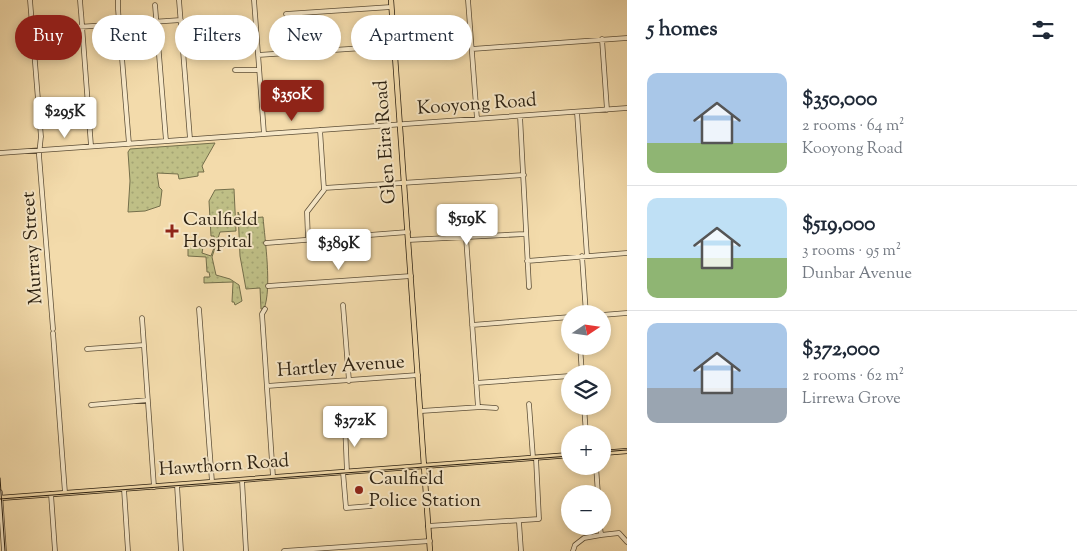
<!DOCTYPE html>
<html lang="en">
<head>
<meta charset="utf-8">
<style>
	body { margin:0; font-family:"Sorts Mill Goudy",serif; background:#f2f2f3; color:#1f2937; height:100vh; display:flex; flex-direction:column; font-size:19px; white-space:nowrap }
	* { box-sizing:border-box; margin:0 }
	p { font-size:16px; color:#747a83 }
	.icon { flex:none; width:28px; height:28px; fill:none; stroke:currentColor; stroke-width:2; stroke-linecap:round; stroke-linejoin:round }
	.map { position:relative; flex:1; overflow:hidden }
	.drawer { display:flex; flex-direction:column; background:#fff; width:450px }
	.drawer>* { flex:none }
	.guide { position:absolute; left:15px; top:15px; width:475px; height:45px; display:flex; gap:10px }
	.needle { width:32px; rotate:77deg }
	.controls { position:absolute; left:561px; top:305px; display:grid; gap:10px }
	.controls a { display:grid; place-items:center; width:50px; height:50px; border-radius:50%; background:#fff; box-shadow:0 2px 8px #0003; font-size:25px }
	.price { position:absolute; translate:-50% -42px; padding:0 11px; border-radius:5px; background:#fff; color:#222; font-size:16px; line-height:32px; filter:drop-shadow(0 1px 2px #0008) }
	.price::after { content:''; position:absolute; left:50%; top:30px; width:15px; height:11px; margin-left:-8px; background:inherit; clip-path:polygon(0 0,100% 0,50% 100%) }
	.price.current { background:#8f2418; color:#fff }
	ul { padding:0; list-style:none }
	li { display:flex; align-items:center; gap:15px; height:125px; padding:0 20px }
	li+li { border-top:1px solid #e0e1e3 }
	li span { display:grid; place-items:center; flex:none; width:140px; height:100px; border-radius:10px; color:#555 }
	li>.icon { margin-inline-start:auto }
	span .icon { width:60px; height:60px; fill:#fffc; stroke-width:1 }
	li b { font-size:21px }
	h2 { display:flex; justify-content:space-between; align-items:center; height:60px; padding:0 20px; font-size:21px }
	.tag { padding:0 18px; border-radius:22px; background:#fff; box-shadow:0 2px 8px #0003; font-size:18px; line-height:45px }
	.tag.current { background:#8f2418; color:#fff }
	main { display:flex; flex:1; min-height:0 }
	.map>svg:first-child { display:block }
</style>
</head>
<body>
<main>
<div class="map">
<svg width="627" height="551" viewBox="0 0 627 551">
	<defs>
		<pattern id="grass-dots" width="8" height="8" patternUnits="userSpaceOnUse" patternTransform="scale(1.25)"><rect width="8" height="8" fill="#bfbf86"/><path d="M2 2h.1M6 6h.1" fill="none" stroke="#a4a473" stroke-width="1.8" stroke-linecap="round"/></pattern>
	</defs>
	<rect width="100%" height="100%" fill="#f3dbab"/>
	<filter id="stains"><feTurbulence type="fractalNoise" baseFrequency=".004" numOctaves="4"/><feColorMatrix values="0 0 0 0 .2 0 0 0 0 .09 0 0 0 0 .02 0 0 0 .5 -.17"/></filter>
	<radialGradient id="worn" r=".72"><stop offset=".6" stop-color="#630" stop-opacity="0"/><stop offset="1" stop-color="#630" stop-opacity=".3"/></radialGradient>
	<path fill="url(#grass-dots)" stroke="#746f4b" d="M215 143 202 166 204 172H198V176L179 179 178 174 157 173 159 187 162 190 160 206 145 211 128 212 130 181 128 152 130 149Z
		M234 189 236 231 220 232 212 257 216 275 230 279 239 285 242 301 235 305 234 302H232L233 282 204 283V277H210L209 272H207L206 257 188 256V247H203L202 253 211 256 215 245 214 236H211L209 201 215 190Z
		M238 212 241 219 263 217C265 241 272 288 264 309H261L260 288 246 289 240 256Z"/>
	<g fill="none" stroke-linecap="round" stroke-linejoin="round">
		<defs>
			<path id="minor" d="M30 0 41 137
				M80 0 81 13
				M118 0V9
				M179 0 190 139
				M254 0 264 134
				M468 0 477 119
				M155 5 166 141
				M118 9 129 144
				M81 12 91 146
				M286 14 391 7
				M63 28 181 20
				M220 31 256 28
				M602 39 607 110
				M472 49 627 38
				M258 55 394 46
				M235 70H259
				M577 112 587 256
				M520 116 529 287
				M41 136 39 155 53 329
				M0 153 627 108
				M324 188 524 175
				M466 237 478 407
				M308 239 307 212 324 190 320 130
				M408 240 525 234
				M266 243 408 232
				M582 256 586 314
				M527 261 627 253
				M268 286 411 276
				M343 305 349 381
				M199 309 212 482
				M265 309 262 314 273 477
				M602 315 627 313
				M142 318 154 487
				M472 325 570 317
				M53 333 65 493
				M580 346 582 374
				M87 349 144 345
				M476 383 570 376
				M267 386 418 375
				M529 404 533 458
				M91 405 148 400
				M584 406 586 434
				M421 411 481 407 496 408
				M345 425 347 472
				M596 466 598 494
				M343 472 346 508 371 506
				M242 480 246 551
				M177 485 181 551
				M124 489 128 551
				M0 492 4 551
				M51 494 55 551
				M519 522 521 551
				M428 526 539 519 536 458
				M601 535 619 533 627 542
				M284 551 430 541
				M573 551 575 545 584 538 601 535 600 526"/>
			<path id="major" d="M391 0 430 551
				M602 453 627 451
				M0 498 570 455"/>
		</defs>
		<use href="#minor" stroke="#5c4e37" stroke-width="5.5"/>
		<use href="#major" stroke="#2a1f10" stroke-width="6"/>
		<use href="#minor" stroke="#f7e8c8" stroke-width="4"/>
		<use href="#major" stroke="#f3dbab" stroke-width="4.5"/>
		<path stroke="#2a1f10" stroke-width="1" d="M602 452 627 450
			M0 478 5 551
			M0 499 570 456"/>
	</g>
	<g fill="#8f2418" stroke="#f7e8c8" stroke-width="2">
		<path d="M169.5 223.5h5v5h5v5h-5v5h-5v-5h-5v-5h5z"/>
		<circle cx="359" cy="490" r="5"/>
	</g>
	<g text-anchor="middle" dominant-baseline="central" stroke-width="4" stroke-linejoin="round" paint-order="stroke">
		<g font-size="19" fill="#2a1f10" stroke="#f7e8c8">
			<text transform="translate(477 105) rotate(-4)">Kooyong Road</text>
			<text transform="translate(386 142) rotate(-94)">Glen Eira Road</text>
			<text transform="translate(33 248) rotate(-94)">Murray Street</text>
			<text transform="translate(341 367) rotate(-4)">Hartley Avenue</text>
			<text transform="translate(224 466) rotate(-4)">Hawthorn Road</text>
		</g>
		<g font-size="19" fill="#2a1f10" stroke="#f7e8c8" text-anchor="start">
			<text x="183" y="220">Caulfield<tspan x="183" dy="22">Hospital</tspan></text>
			<text x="369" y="479">Caulfield<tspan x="369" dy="22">Police Station</tspan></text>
		</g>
	</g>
	<rect width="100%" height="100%" filter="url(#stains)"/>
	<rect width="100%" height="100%" fill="url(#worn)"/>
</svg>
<div class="controls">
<a><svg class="needle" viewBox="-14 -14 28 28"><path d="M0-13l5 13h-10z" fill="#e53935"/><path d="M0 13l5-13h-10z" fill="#747a83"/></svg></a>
<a><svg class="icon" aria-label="layers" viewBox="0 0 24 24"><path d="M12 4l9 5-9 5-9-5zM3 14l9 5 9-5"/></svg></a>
<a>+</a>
<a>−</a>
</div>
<b class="price current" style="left:292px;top:122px">$350K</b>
<b class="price" style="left:65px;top:139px">$295K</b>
<b class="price" style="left:467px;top:246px">$519K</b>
<b class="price" style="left:339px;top:271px">$389K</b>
<b class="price" style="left:355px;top:448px">$372K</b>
<div class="guide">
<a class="tag current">Buy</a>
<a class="tag">Rent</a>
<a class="tag">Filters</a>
<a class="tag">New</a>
<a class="tag">Apartment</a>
</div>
</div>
<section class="drawer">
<h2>5 homes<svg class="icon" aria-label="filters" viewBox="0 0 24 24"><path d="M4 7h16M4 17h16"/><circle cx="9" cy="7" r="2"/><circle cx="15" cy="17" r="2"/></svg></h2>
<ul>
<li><span style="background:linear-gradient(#a9c7e8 70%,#8fb573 0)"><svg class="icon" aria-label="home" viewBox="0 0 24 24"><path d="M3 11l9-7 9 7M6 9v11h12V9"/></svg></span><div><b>$350,000</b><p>2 rooms · 64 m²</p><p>Kooyong Road</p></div></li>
<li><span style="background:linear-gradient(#bfe0f5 60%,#8fb573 0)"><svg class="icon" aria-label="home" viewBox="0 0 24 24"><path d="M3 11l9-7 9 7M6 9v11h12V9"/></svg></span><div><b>$519,000</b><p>3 rooms · 95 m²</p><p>Dunbar Avenue</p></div></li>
<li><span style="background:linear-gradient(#a9c7e8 65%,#9aa5b1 0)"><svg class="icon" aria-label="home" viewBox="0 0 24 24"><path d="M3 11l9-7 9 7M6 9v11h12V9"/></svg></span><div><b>$372,000</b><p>2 rooms · 62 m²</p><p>Lirrewa Grove</p></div></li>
</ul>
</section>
</main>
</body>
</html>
